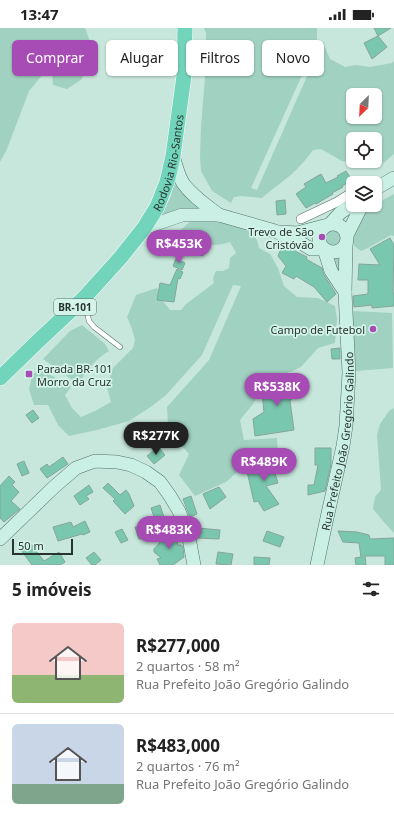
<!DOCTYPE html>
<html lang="pt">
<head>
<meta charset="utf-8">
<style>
	body { margin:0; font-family:"Noto Sans",sans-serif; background:#f2f2f2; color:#222; height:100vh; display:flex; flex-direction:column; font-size:15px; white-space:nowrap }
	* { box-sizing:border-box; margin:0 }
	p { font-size:13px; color:#767676 }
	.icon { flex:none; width:22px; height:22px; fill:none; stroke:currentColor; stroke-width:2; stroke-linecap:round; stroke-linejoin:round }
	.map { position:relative; height:537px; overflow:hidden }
	.sheet { display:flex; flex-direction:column; background:#fff; flex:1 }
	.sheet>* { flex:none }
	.banner { position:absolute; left:12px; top:12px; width:370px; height:36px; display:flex; gap:8px }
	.needle { width:26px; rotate:204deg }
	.fabs { position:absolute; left:346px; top:60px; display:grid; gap:8px }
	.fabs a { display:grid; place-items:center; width:36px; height:36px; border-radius:6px; background:#fff; box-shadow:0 1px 3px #0004; font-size:20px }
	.scale { position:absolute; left:12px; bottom:10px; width:61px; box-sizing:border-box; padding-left:4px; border:2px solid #283430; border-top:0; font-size:11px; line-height:14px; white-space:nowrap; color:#283430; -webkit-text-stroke:3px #d4f4e9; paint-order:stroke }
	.price { position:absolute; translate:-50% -34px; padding:0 9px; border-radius:14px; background:#a74bb5; color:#fff; font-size:13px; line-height:26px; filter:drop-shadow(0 1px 2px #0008) }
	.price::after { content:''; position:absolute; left:50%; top:24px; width:12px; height:9px; margin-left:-6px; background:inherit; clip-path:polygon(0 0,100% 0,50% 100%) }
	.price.on { background:#222; color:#fff }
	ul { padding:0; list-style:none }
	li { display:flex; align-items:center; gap:12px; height:100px; padding:0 12px }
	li+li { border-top:1px solid #e0e0e0 }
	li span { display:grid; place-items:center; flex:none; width:112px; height:80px; border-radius:6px; color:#555 }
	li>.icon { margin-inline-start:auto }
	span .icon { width:48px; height:48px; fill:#fffc; stroke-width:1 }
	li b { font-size:17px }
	h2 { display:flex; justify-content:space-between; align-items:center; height:48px; padding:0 12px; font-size:17px }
	.pill { padding:0 14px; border-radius:6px; background:#fff; box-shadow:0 1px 3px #0004; font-size:14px; line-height:36px }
	.pill.on { background:#a74bb5; color:#fff }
	.status { display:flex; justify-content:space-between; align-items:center; height:28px; padding:0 20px; background:#fff; direction:ltr }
	.status svg { height:11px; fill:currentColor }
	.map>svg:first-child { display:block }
</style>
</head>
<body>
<div class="status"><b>13:47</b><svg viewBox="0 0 49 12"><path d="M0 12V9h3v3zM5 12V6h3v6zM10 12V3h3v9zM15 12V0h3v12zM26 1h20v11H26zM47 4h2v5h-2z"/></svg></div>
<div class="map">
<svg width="394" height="537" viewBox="0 0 394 537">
	<rect width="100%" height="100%" fill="#c7e7dc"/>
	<path fill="#a1d1c1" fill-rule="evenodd" d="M0 0H85L91 16 82 51 67 61 53 57 52 44 50 38 29 63 7 121 0 134Z
		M204 0H317V14L251 160 257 162 322 14H324V17L330 31 345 39 356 37 370 39 392 35 394 33V126L379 139 342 133 321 121 313 122C308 129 302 136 296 142 286 152 273 160 262 170L242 168 234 169 231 175 212 163 201 143 200 129 201 98 205 50 206 5ZM353 67H375V89H353ZM353 111H375V133H353Z
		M175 149 203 180 193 181 159 192 171 168Z
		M394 166V208L391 207 366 221 361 223 354 218 352 213 360 193 370 179Z
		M221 191C231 194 252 201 256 211 258 213 258 217 259 220L270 226 278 240 284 258 297 269 318 270 335 278 337 291 335 315 318 320 301 339 293 343 280 347 261 361 253 376 240 392 244 412 277 410 278 430 244 438 226 454 195 468 179 447 189 426 176 411 163 420 161 414C169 400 168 395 167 379L209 332 241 258 233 257 202 327 166 367 152 378 129 393 97 402 69 408 58 397 48 377H34L29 361 32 348 39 340 71 359 65 367 72 380 81 389 97 382 111 374 107 359 113 340 133 320 135 312 132 301 127 289 136 267 157 260 163 273 170 282H181L186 276 214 255 213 250 216 243H223L229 240 230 230 236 225 230 214 223 216 214 217 202 212 197 213 185 215 167 224 157 223 192 192Z
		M323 210a10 10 0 1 1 20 0a10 10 0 1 1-20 0Z
		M340 225 342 246 338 245 329 228Z
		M352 283 392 285 393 340 356 343Z
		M82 297 105 316 109 323C95 331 87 343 78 356L43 331 70 303Z
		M394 380V505C386 497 380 489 373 481L375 469 381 462 377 407 380 396 389 383Z"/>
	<path fill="#7ac7af" stroke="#86a59a" d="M374 0H391L378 8Z
		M378 8 387 19 372 31 364 15Z
		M346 143 352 152 342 158 343 159 332 165 333 166 316 176 315 175 306 180 296 166 306 159 304 156 321 146 326 155 338 149 337 148Z
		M285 172 286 186 277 187 276 173Z
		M390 210 394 217 393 265H394V278L372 280V277L354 279 353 268 368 266V252H358L359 236 380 237 370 221Z
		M197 213 207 217 203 228 193 224Z
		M283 216 294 221 293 222 307 229 306 231 322 240 324 247 336 266 327 274 314 259 296 248 294 251 282 245 286 238 278 228Z
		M176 231 185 235 182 242 173 238Z
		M177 241 183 244 180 251 178 250 174 274 157 272 160 255 170 257Z
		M340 320V331H332L331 321Z
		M297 348 300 361 290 373 294 402 255 408 253 391 264 384 262 363 269 355Z
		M33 382 39 390 32 395 26 387Z
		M158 419 165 427 154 436 147 428Z
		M315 420H331V436L325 463 308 467V457H314L318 437H315Z
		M63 429 68 436 47 450 40 441 47 436 49 439Z
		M24 433 29 445 22 448 17 436Z
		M271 433 285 434V442H274L278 455 266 458 279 476 264 483 258 473 254 474 246 439Z
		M9 448 15 454 12 457 19 464 11 473 20 481 4 494 0 490V458Z
		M108 455 120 467 126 462 129 466 134 478 125 486 113 473 115 471 103 460Z
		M89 457 93 464 86 468 89 471 80 477 74 468Z
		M219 459 226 469 210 481 203 466Z
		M191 468 197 486 190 489 183 471Z
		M160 477 164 489 155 492 151 480Z
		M85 493 90 504 83 507 82 506 58 513 53 499 71 494 73 499Z
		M142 498 147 509 139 511 135 499Z
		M198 500 220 502 219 511 197 510Z
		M122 501 128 512 121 515 115 504Z
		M171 502 178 513 177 517H181L183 519 184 529 173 537H160L157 531 161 530 154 524V521Z
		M267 503 284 509 280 519 263 513Z
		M338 503 357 504 369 507 370 511 394 510V537H385V528H365L366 537H356L355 530 361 529 359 515 343 514Z
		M30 515 44 533 59 524 65 534 60 537H32L21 522Z
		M94 524 101 532 95 537H92L86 530Z
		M218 524 233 526 231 537 216 536Z
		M254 529 270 530 269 537H254Z"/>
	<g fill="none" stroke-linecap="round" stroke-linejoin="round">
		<defs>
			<path id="service" d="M85 274 89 293 94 299 120 319"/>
			<path id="minor" d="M301 191 337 174 353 164"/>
			<g id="secondary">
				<path d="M173 128C176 137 178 147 183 155 192 168 206 177 219 187"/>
				<path d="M375 161 394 150"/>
				<path d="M331 195 340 185 353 176"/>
				<circle cx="333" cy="210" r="14"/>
				<path d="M144 200 182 187H219L275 203 301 215 311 221H316L320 218"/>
				<path d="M283 204 297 205 324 198"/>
				<path d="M347 207 362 177"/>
				<path d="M324 221 331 243 345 264"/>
				<path d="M0 511 54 459 76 440 95 433 117 434 131 437 146 444 160 454 170 468 179 483 189 510 194 537"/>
				<path id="s1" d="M317 537 325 499 343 418 346 398 349 345 345 264 346 216"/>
			</g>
			<g id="trunk">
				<path id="s2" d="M0 350 36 315 84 270 121 229 144 200 157 179 167 154 173 128 184 48 185 0"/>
			</g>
		</defs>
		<use href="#service" stroke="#557168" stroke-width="5.5"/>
		<use href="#minor" stroke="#557168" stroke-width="10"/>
		<use href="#secondary" stroke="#557168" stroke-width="14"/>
		<use href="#trunk" stroke="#fff" stroke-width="16"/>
		<use href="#service" stroke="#fff" stroke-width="4.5"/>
		<use href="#minor" stroke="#fff" stroke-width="9"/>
		<use href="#secondary" stroke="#caefe5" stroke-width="13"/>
		<use href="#trunk" stroke="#72d4ba" stroke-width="15"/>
	</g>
	<g fill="#a74bb5" stroke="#d4f4e9" stroke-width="1.5">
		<circle cx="322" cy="209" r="4"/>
		<circle cx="373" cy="301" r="4"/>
		<rect x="25" y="342" width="8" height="8" rx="2"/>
	</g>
	<g text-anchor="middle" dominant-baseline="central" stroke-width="3.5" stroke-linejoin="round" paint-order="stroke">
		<rect fill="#d4f4e9" stroke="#5c6e68" stroke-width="1" x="54" y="271" width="42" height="16" rx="3"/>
		<g font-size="10" font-weight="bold" fill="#283430">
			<text x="75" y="279">BR-101</text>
		</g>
		<g font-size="11" fill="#283430" stroke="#d4f4e9">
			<text stroke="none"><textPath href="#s2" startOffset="279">Rodovia Rio-Santos</textPath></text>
			<text stroke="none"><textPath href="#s1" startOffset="126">Rua Prefeito João Gregório Galindo</textPath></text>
		</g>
		<g font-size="11" fill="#283430" stroke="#d4f4e9" text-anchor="end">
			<text x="314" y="203">Trevo de São<tspan x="314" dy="13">Cristóvão</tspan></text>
			<text x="365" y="301">Campo de Futebol</text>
			<text x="37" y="340" text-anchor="start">Parada BR-101<tspan x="37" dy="13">Morro da Cruz</tspan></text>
		</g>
	</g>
</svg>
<div class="fabs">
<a><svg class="needle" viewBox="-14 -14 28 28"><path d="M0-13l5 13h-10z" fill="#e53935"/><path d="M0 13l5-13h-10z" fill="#767676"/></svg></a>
<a><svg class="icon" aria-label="locate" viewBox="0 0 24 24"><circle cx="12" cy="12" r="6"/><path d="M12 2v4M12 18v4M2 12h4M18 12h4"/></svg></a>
<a><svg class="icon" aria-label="layers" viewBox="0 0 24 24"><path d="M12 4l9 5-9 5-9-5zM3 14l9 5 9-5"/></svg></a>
</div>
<div class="scale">50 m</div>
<b class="price" style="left:179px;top:236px">R$453K</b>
<b class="price" style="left:277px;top:379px">R$538K</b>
<b class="price on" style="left:156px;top:428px">R$277K</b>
<b class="price" style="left:264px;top:454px">R$489K</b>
<b class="price" style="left:169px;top:522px">R$483K</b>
<div class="banner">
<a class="pill on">Comprar</a>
<a class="pill">Alugar</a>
<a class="pill">Filtros</a>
<a class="pill">Novo</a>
</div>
</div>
<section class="sheet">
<h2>5 imóveis<svg class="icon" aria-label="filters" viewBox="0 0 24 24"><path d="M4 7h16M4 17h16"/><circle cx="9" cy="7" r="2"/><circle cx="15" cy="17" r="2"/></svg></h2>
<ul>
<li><span style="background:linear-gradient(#f6c9c9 65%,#8fb573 0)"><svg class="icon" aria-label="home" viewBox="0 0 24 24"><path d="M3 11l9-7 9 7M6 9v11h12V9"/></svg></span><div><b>R$277,000</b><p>2 quartos · 58 m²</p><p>Rua Prefeito João Gregório Galindo</p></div></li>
<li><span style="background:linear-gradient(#c9d6e8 75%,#7fa58c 0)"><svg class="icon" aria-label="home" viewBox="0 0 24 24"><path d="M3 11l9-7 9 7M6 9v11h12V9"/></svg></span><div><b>R$483,000</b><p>2 quartos · 76 m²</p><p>Rua Prefeito João Gregório Galindo</p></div></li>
</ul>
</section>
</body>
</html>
